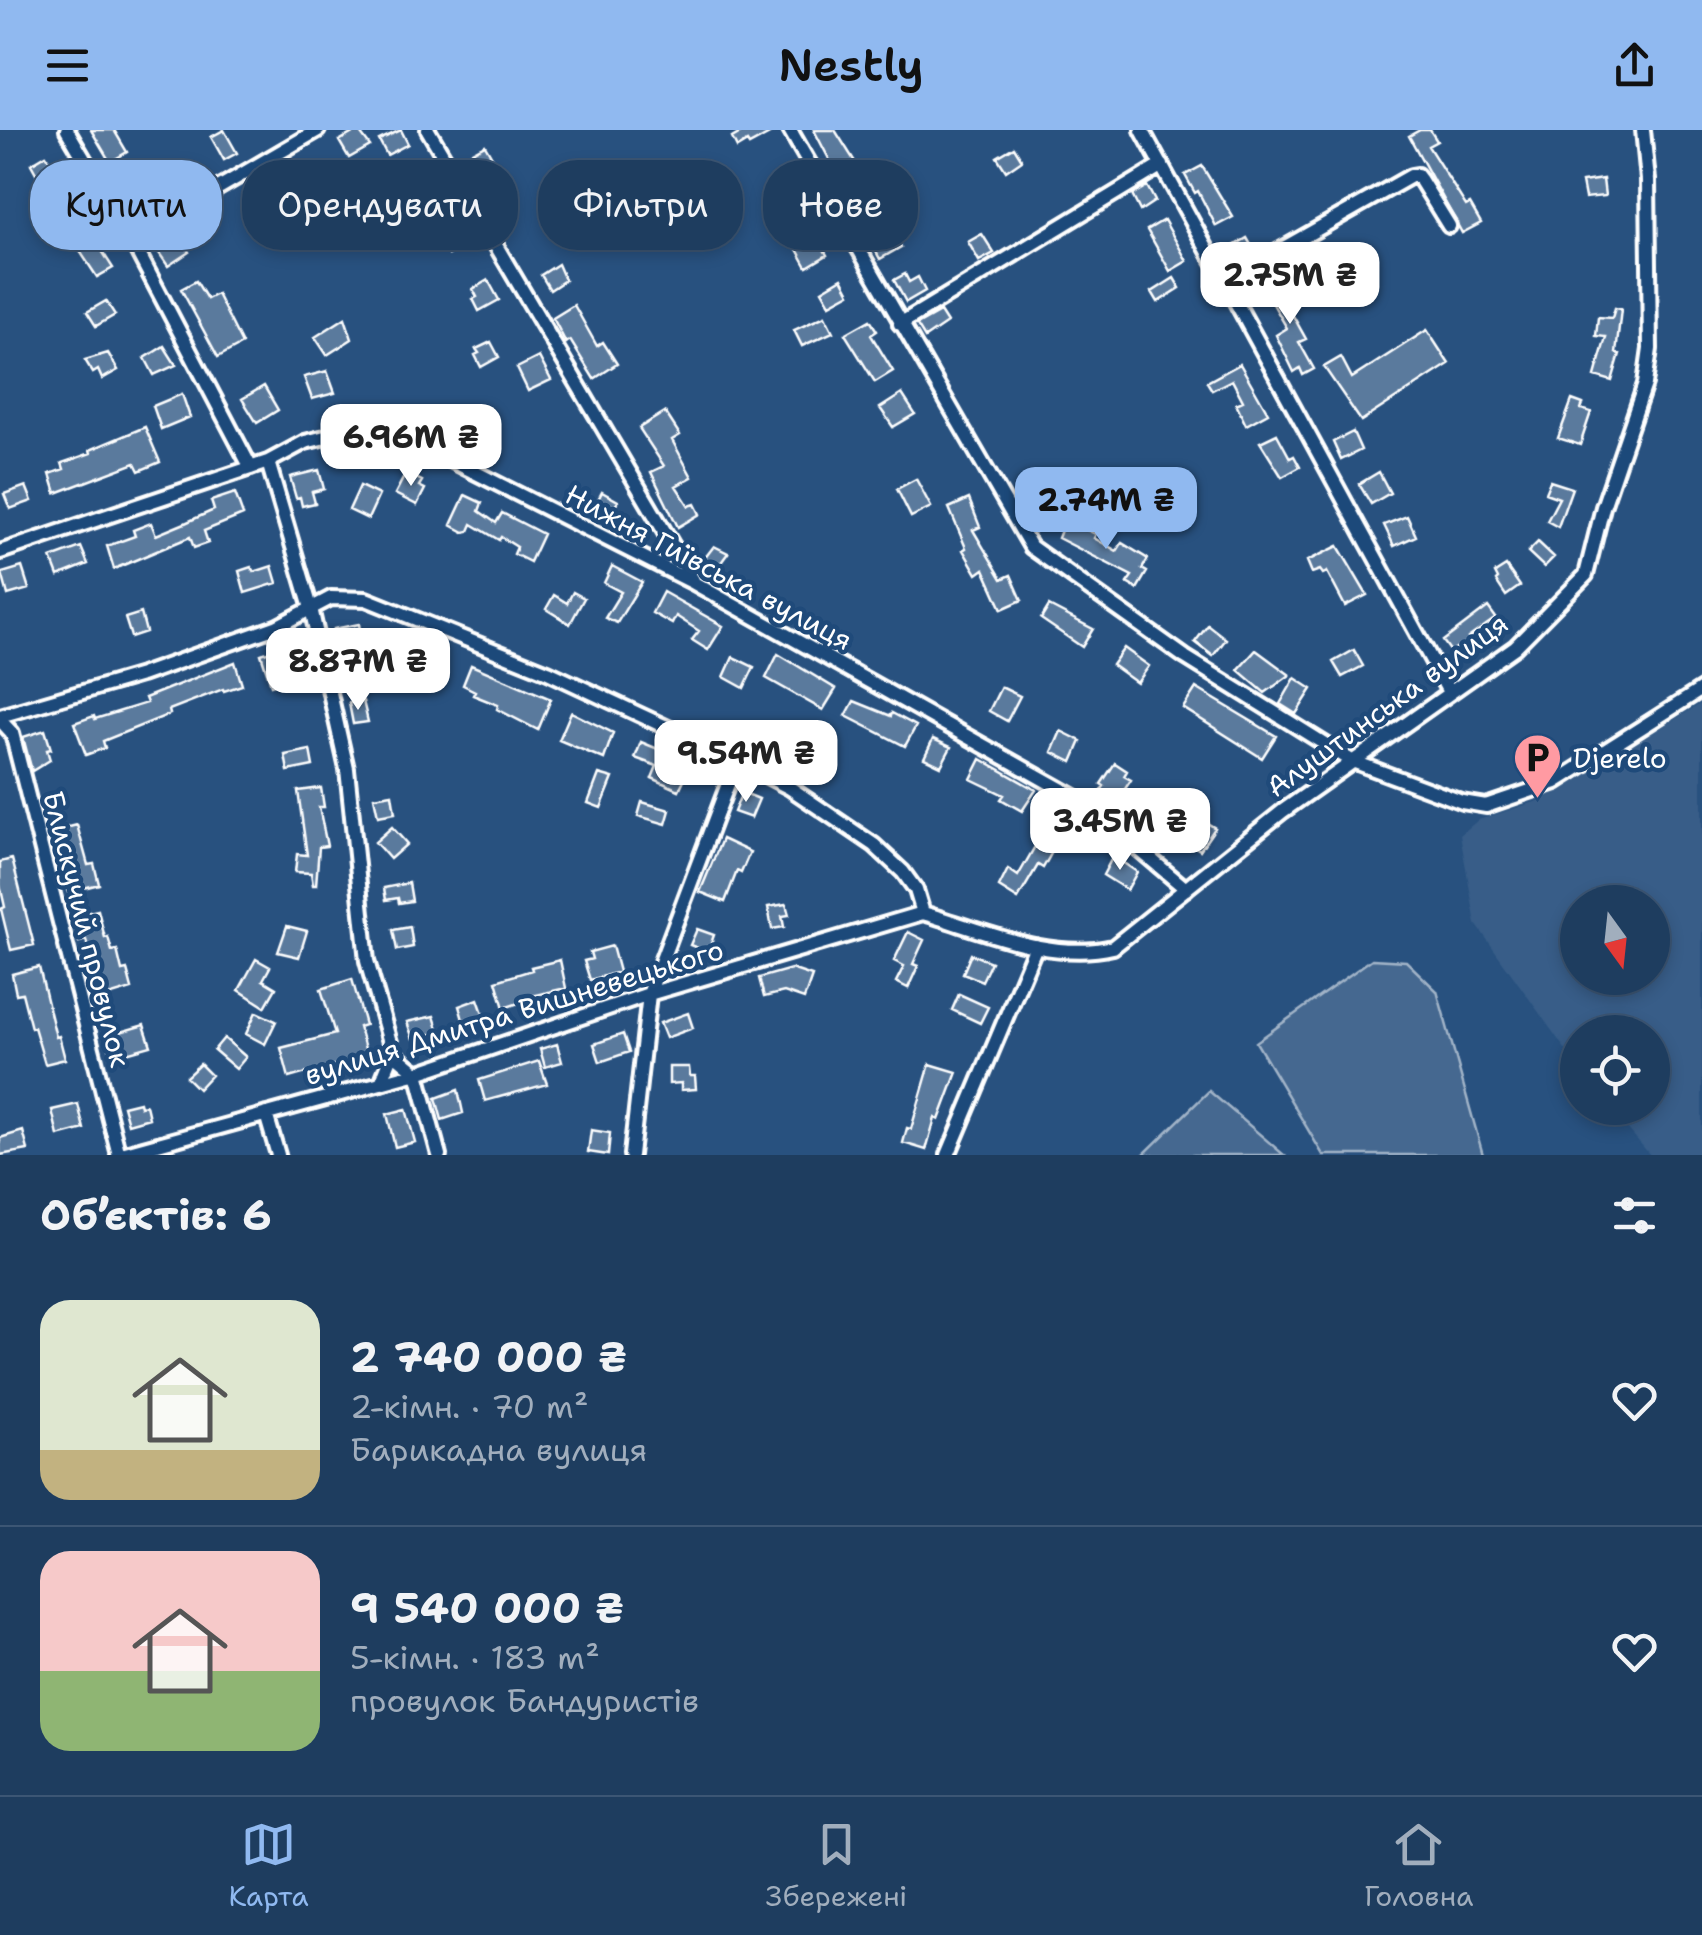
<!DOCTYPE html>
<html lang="uk">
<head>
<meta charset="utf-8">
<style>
	body { margin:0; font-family:"Shantell Sans",sans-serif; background:#264465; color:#f1f3f6; height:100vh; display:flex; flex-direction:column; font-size:38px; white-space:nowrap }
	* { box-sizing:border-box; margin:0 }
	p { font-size:32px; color:#a1aebd }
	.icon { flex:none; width:55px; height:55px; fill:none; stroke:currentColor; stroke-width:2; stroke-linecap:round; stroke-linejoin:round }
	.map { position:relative; height:1025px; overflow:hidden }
	.drawer { display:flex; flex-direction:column; background:#1e3d5f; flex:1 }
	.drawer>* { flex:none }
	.hud { position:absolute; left:30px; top:30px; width:1000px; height:90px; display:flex; gap:20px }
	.needle { width:65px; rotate:165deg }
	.tools { position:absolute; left:1560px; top:755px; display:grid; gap:20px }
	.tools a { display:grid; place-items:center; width:110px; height:110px; border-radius:50%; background:#1e3d5f; box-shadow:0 5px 15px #0003,0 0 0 2px #3c5674; font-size:50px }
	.price { position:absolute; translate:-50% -85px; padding:0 22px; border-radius:20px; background:#fff; color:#222; font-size:32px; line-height:65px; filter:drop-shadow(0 2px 5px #0008) }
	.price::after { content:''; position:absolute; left:50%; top:60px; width:30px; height:22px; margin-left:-15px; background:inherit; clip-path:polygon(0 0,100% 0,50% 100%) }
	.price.on { background:#90b9f0; color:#111 }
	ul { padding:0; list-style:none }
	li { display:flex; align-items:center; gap:30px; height:250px; padding:0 40px }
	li+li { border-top:2px solid #3c5674 }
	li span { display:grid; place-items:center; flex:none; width:280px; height:200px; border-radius:30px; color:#555 }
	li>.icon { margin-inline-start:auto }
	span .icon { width:120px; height:120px; fill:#fffc; stroke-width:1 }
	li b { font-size:42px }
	h2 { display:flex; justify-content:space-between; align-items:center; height:120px; padding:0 40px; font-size:42px }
	.chip { padding:0 35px; border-radius:40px; background:#1e3d5f; box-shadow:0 5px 15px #0003,0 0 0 2px #3c5674; font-size:35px; line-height:90px }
	.chip.on { background:#90b9f0; color:#111 }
	header { display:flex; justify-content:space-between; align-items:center; height:130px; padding:0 40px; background:#90b9f0; color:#111; font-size:45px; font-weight:600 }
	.dock { display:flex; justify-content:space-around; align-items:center; height:140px; border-top:2px solid #3c5674; background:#1e3d5f; font-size:28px; color:#a1aebd }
	.dock a { display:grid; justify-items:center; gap:5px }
	.dock .on { color:#90b9f0 }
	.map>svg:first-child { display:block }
</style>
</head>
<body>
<header><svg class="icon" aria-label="menu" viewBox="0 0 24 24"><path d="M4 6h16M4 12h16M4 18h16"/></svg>Nestly<svg class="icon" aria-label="share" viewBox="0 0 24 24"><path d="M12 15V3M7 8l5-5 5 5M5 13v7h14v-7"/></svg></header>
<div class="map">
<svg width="1702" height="1025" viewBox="0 0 1702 1025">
	<rect width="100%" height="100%" fill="#28517f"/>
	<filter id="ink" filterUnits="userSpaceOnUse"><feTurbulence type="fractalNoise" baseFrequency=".01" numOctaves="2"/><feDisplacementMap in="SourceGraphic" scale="20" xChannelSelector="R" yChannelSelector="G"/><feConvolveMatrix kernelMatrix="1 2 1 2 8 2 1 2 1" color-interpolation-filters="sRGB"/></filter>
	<g filter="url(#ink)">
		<path fill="#375d88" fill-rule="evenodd" d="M1702 573V1025H1650L1610 978H1652V902H1578L1577 936 1476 794 1460 705 1478 690 1538 671ZM1578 772H1652V848H1578Z"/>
		<path fill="#446890" stroke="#a2b4c8" stroke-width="2.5" d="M1372 829 1406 831 1437 861 1483 1025H1323L1256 912Z
			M1209 961 1284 1025H1143Z"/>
		<path fill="#5a7a9d" stroke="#fff" stroke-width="2.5" d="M91 0H114L127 22 110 32Z
			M224 0 237 23 224 30 211 7Z
			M358 0 370 16 349 28 339 11Z
			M401 0 408 14 387 25 379 10Z
			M741 0H777L749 15 747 12 737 18 732 8 742 2Z
			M814 0H835L857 35 851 38 853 41 839 48Z
			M1420 0H1430L1437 11 1428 16 1466 76 1470 74 1481 93 1462 103 1409 6Z
			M485 15 493 29 484 33 487 42 471 51 459 29Z
			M1014 17 1022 30 1006 41 997 27Z
			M46 25 73 68 59 77 54 76 31 34Z
			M399 30 412 52 426 44 457 104 463 101 470 113 449 125 434 98 429 101 410 66 407 68 386 38Z
			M1202 36 1233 87 1216 96 1198 61 1195 63 1185 45Z
			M290 38 300 55 296 57 298 61 287 67 275 47Z
			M147 42 159 60 131 78 119 61Z
			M1603 49 1605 66 1585 68 1582 52Z
			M1147 56 1155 71 1140 81 1132 65Z
			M792 57 801 73 781 85 772 70Z
			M874 63 901 117 880 129 851 75Z
			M82 90 113 138 97 147 66 100Z
			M1164 90 1187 131 1170 141 1147 100Z
			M809 93 827 125 807 137 789 105Z
			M176 103 189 122 168 136 155 117Z
			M982 104 994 123 979 131 968 112Z
			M1247 108 1254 120 1234 132 1227 120Z
			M1327 115 1337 133 1332 136 1336 144 1324 151 1310 124Z
			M558 134 565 150 550 160 541 145Z
			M905 144 909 152 918 147 925 161 906 172 894 150Z
			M842 148 850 163 830 174 822 160Z
			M1174 148 1180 158 1158 172 1152 162Z
			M1289 149 1298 168 1286 173 1306 209 1299 212 1314 239 1303 245 1300 238 1294 242 1276 205 1287 198 1265 160Z
			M488 150 499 170 479 181 473 169 477 167 473 159Z
			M196 151 207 169 217 164 242 214 218 227 181 159Z
			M106 171 115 185 96 196 87 182Z
			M574 175 597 216 603 212 617 234 594 249 570 210 566 213 553 188Z
			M1615 178 1621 179 1616 223 1620 224 1612 251 1595 246 1606 207 1596 206 1598 187 1612 188Z
			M940 182 947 193 925 208 917 195Z
			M825 186 833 202 802 216 794 200Z
			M345 188 352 209 327 225 315 207Z
			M870 190 877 201 871 205 893 241 875 252 845 204Z
			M1427 200 1449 234 1361 291 1324 237 1341 227 1352 248Z
			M491 212 499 227 481 237 475 225 479 223 476 219Z
			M164 216 176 235 154 245 145 228Z
			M108 223 118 240 102 249 98 240 93 243 85 230Z
			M539 227 551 250 528 261 517 238Z
			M1240 234 1268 283 1246 295 1236 274 1243 271 1232 250 1212 260 1207 252Z
			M327 241 335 263 312 269 304 247Z
			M264 256 278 280 257 293 242 269Z
			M182 264 190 287 161 299 153 276Z
			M902 264 915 284 893 297 880 278Z
			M1572 270 1583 274 1581 279 1591 282 1580 315 1558 308Z
			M665 282 680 305 672 310 692 347 676 356 689 376 695 374 700 384 678 397 651 342 664 336 639 298Z
			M484 291 491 304 469 316 463 304Z
			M145 297 160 332 139 341 135 333 56 363 50 344 64 339 62 333 91 323 90 320Z
			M1353 302 1361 320 1341 330 1333 312Z
			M1277 304 1290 328 1294 326 1300 337 1282 347 1260 312Z
			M319 340 324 359 312 362 315 373 302 376 300 367 296 368 290 347Z
			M1379 342 1390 363 1371 374 1359 354Z
			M406 343 422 351 419 356 425 359 417 375 395 364Z
			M1069 346 1076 360 1025 386 1015 369 1053 350 1055 353Z
			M916 349 931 377 911 387 897 359Z
			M1550 351 1572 358 1558 397 1547 391 1559 368 1545 363Z
			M26 356 32 371 10 379 4 364Z
			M360 356 379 365 368 389 349 380Z
			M602 362 618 371 609 388 593 379Z
			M235 363 243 385 204 401 208 413 194 418 190 407 114 439 107 416 135 406 133 400 151 393 156 405 185 393 214 380 211 371Z
			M465 365 482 373 479 381 496 393 502 383 543 404 530 432 514 424 517 417 501 407 499 410 472 394 469 401 464 402 451 395Z
			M969 369 980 397 973 400 1002 449 1011 445 1022 470 1002 479 984 439 977 444 963 420 966 418 949 378Z
			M1407 386 1416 406 1394 416 1384 395Z
			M1065 390 1096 404 1094 408 1117 421 1122 413 1148 429 1142 439 1147 442 1137 459 1127 453 1132 446 1058 408Z
			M1538 412 1554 427 1544 437 1528 422Z
			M714 416 728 423 714 442 701 433Z
			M1338 416 1367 465 1345 476 1327 442 1323 444 1320 440 1312 443 1307 431Z
			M81 417 88 434 58 446 51 428Z
			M272 436 277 453 245 463 239 441 251 437 254 442Z
			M612 436 642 452 617 493 605 488 621 462 604 453Z
			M1506 436 1520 456 1506 466 1496 451 1498 449 1495 443Z
			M22 437 29 459 8 465 2 443Z
			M573 462 584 468 570 494 546 479 554 465 567 473Z
			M663 462 723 496 708 520 692 510 699 501 676 486 672 494 652 483Z
			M1049 476 1093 499 1082 517 1041 489Z
			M1488 477 1496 488 1468 508 1471 513 1459 522 1456 518 1451 522 1443 511Z
			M141 483 146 502 131 507 125 488Z
			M359 494 363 516 338 521 334 499Z
			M1208 495 1226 509 1213 526 1195 512Z
			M282 517 296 522 301 546 271 555 261 524Z
			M419 518 434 524 427 542 411 535Z
			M1124 518 1149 536 1137 553 1112 535Z
			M1256 520 1290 545 1265 563 1238 540Z
			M1354 520 1363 536 1342 547 1333 532Z
			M778 524 836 559 823 580 766 548Z
			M733 527 754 537 744 558 724 547Z
			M235 532 242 555 224 561 223 559 169 580 170 584 103 611 105 618 86 625 74 593 94 586 95 589 147 573 145 568Z
			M471 535 551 569 538 600 497 579 498 575 473 565 475 561 463 555Z
			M1295 548 1312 559 1296 584 1280 574Z
			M1001 557 1020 566 1007 591 989 581Z
			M1196 558 1276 606 1262 628 1183 578Z
			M363 571 368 592 353 594 349 573Z
			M854 571 891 586 892 583 916 596 905 616 846 586Z
			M571 582 613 603 604 629 559 610Z
			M45 600 51 619 47 620 50 630 32 641 23 607Z
			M1061 601 1081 611 1072 632 1052 622Z
			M933 609 951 617 941 636 924 628Z
			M641 612 692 633 679 660 652 648 657 636 635 628Z
			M310 620 313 636 288 641 285 625Z
			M981 629 1036 660 1022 681 1001 669 1004 665 971 649Z
			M1115 633 1127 641 1124 646 1131 650 1113 677 1097 667 1104 656 1101 654Z
			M599 644 613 648 601 678 588 673Z
			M321 658 324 677H319L327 716 319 717 316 755H313L311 743 295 742 297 724 307 725 298 661Z
			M742 662 759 669 751 688 734 682Z
			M392 664 395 683 378 686 374 667Z
			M642 672 670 680 666 694 638 686Z
			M1167 676 1190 691 1194 685 1215 698 1200 720 1157 692Z
			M77 695 88 735 94 734 99 754 68 762 50 702Z
			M392 697 407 714 390 729 375 712Z
			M722 709 750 722 741 743 737 741 725 772 700 762Z
			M1037 713 1052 722 1043 738 1038 735 1018 769 999 757 1008 739 1018 746Z
			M1113 726 1137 742 1127 760 1103 745Z
			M12 729 34 815 11 820 1 779 5 777 0 755V732Z
			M409 753 412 771 399 773 398 768 386 770 384 758Z
			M786 774 789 785 782 786 784 797 772 799 768 777Z
			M98 780 105 808 108 807 112 821 117 820 122 841 127 840 132 859 102 868 86 810 79 812 72 786Z
			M287 796 307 801 299 827 278 822Z
			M410 797 413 817 397 820 393 800Z
			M697 799 714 805 708 822 690 815Z
			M908 802 924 810 913 834 918 836 908 858 896 852 904 836 894 831Z
			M612 816 619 842 590 850 584 831 592 829 590 822Z
			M971 824 991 832 982 851 963 843Z
			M256 829 270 837 263 850 276 858 265 877 239 860Z
			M560 830 566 858 527 867 528 870 504 878 496 851 532 840 531 837Z
			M39 837 56 907 59 906 65 929 45 934 34 897 31 898 22 863 16 864 12 844Z
			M791 839 812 846 804 869 784 862 764 867 759 848Z
			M352 849 365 895 359 897 367 926 289 948 281 918 335 904 321 859Z
			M959 864 988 877 980 893 952 880Z
			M478 869 484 886 464 893 459 876Z
			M256 882 276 891 265 914 246 904Z
			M688 883 693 898 666 908 660 893Z
			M434 886 439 902 413 909 407 892Z
			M144 895 151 916 112 927 106 906Z
			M623 904 629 922 600 932 594 914Z
			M224 908 246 927 236 939 214 920Z
			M557 914 562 932 545 937 540 919Z
			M539 931 547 954 485 971 479 950Z
			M200 934 211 945 198 959 186 947Z
			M930 934 957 942 939 990 935 988 926 1020 903 1013 907 998 911 999Z
			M669 937H689L690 946H695L696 959 681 960V953L669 954Z
			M458 960 463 983 442 990 436 968Z
			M139 972 140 976 146 975 149 988 128 994 123 976Z
			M78 974 84 999 58 1006 52 980Z
			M406 979 415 1012 395 1017 387 984Z
			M591 1000 610 1003 608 1025 588 1022Z
			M23 1001 28 1020 0 1025V1008Z"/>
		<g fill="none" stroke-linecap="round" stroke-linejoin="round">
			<defs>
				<path id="minor" d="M67 0 131 109 251 338
					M428 0 693 450
					M790 0 1031 417 1185 527 1352 631 1462 672 1486 676 1556 652 1702 559
					M1142 0 1449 562
					M131 109 318 0
					M1226 151 1411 46 1417 45 1420 49 1449 96
					M900 194 1162 35
					M268 332 311 478 347 639 367 831 393 923 417 943 439 1025
					M0 422 268 332 305 312 358 299 407 308 694 453 1082 671 1186 759
					M0 586 141 545 276 497 331 468 366 469 548 542 737 630 790 658 874 715 903 742 916 760 923 783C982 800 1051 832 1113 817L1283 681 1515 517 1586 445 1603 377 1645 254 1650 219 1648 50 1643 0
					M0 590 12 603 119 1025
					M381 953 393 923
					M266 984 278 1025
					M118 1025 417 943 649 864 923 783
					M631 1025 649 864 737 630
					M948 1025 1036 816"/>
			</defs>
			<use href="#minor" stroke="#fff" stroke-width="20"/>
			<use href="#minor" stroke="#1f4a7a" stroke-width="12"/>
		</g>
	</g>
	<defs>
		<symbol id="parking-pin" viewBox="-11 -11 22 30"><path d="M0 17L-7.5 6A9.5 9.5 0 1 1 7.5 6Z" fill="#ff9aa2" stroke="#1f4a7a"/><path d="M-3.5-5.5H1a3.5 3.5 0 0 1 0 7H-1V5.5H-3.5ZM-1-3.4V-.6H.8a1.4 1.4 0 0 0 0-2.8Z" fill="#111"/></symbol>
	</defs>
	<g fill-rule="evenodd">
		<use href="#parking-pin" x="1510" y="600" width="55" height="75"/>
	</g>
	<g text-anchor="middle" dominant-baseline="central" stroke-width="9" stroke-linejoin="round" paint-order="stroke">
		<g font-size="28" fill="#fff" stroke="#1f4a7a">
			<text transform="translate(709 437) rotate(28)">Нижня Гиївська вулиця</text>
			<text transform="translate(1387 575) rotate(-36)">Алуштинська вулиця</text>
			<text transform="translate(87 799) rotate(76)">Блискучий провулок</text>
			<text transform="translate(514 882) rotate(-17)">вулиця Дмитра Вишневецького</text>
		</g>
		<g font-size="28" fill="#fff" stroke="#1f4a7a" text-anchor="start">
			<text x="1573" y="628">Djerelo</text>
		</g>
	</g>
</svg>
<div class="tools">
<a><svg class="needle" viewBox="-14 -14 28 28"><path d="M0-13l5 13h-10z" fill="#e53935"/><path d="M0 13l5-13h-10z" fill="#a1aebd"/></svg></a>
<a><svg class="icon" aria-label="locate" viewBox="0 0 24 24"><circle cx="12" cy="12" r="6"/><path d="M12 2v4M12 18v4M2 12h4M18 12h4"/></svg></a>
</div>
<b class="price" style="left:1290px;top:197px">2.75M ₴</b>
<b class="price" style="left:411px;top:359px">6.96M ₴</b>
<b class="price on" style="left:1106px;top:422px">2.74M ₴</b>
<b class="price" style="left:358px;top:583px">8.87M ₴</b>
<b class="price" style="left:746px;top:675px">9.54M ₴</b>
<b class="price" style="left:1120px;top:743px">3.45M ₴</b>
<div class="hud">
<a class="chip on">Купити</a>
<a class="chip">Орендувати</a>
<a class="chip">Фільтри</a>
<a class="chip">Нове</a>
</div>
</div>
<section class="drawer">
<h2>Об’єктів: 6<svg class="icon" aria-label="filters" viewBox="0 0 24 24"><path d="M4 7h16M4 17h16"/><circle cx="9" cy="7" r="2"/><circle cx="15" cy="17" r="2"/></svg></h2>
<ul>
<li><span style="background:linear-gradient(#dfe7d0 75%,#c2b280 0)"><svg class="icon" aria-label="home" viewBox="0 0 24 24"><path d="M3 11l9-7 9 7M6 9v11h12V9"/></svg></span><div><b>2 740 000 ₴</b><p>2-кімн. · 70 m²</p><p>Барикадна вулиця</p></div><svg class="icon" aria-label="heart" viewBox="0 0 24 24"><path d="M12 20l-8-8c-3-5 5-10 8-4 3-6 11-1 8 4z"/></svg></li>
<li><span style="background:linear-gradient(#f6c9c9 60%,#8fb573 0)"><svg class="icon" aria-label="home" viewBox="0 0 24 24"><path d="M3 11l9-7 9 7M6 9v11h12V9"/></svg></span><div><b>9 540 000 ₴</b><p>5-кімн. · 183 m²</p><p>провулок Бандуристів</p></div><svg class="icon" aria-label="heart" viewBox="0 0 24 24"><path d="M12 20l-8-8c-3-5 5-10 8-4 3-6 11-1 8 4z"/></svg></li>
</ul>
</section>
<nav class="dock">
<a class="on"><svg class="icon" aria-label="map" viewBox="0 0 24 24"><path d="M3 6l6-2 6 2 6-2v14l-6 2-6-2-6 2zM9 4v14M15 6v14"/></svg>Карта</a>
<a><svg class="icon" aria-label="saved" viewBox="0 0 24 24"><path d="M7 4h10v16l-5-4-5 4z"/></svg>Збережені</a>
<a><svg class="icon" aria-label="home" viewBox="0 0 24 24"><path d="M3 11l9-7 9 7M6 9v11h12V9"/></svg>Головна</a>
</nav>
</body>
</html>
